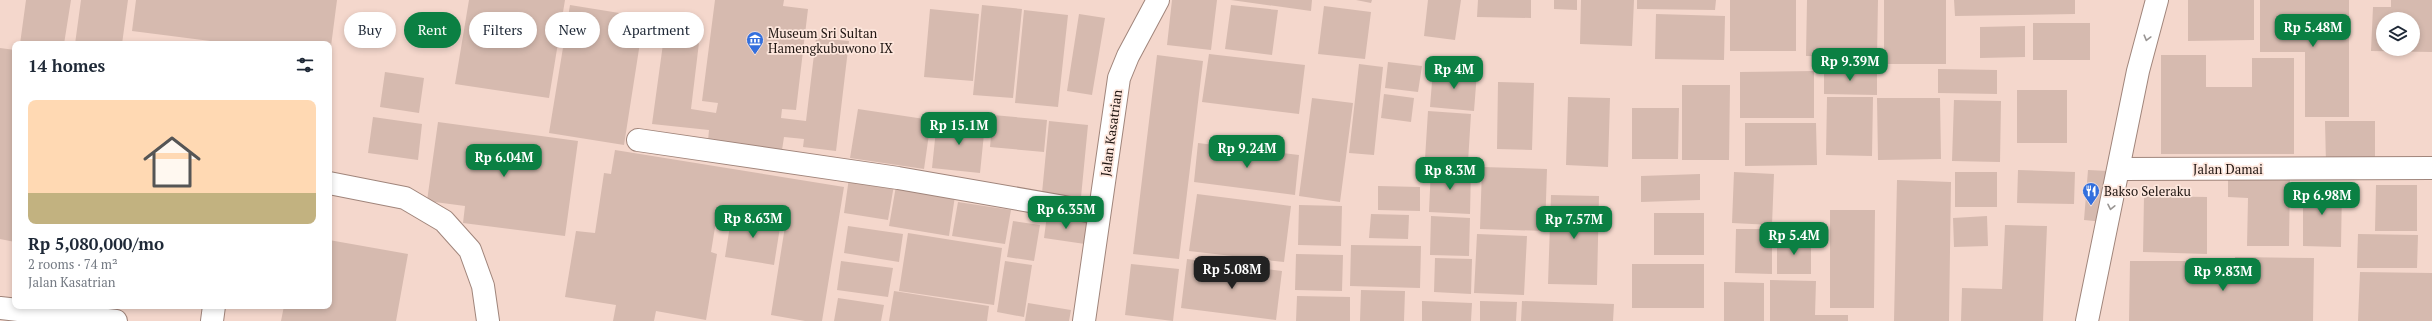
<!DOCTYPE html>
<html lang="en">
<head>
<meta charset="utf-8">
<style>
	body { margin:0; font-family:"PT Serif",serif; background:#f6f6f7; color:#1f2937; height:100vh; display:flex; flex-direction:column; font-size:15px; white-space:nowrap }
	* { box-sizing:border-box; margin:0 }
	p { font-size:13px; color:#747a83 }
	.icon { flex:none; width:22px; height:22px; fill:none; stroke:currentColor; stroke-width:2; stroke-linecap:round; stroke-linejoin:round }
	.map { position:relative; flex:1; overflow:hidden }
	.drawer { position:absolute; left:12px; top:41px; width:320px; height:268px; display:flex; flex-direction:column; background:#fff; border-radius:8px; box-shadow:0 2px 6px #0003 }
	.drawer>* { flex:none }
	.hud { position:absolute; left:344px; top:12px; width:380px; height:36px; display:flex; gap:8px }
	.buttons { position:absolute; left:2376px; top:12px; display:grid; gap:8px }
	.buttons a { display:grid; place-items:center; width:44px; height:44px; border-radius:50%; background:#fff; box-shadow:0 2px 6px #0003; font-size:20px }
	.price { position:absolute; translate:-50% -34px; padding:0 9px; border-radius:8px; background:#0b8043; color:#fff; font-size:13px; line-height:26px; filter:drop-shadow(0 1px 2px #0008) }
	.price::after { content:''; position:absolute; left:50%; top:24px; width:12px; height:9px; margin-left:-6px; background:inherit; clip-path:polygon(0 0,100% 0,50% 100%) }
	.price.selected { background:#222; color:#fff }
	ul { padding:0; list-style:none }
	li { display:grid; align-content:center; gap:8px; height:212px; padding:0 16px }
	li span { display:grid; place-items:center; height:124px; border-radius:8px; color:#555 }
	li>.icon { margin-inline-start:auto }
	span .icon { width:72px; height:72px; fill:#fffc; stroke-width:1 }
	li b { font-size:17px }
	h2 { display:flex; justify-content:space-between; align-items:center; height:48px; padding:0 16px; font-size:17px }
	.pill { padding:0 14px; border-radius:18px; background:#fff; box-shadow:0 2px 6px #0003; font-size:14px; line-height:36px }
	.pill.selected { background:#0b8043; color:#fff }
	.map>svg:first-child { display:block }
</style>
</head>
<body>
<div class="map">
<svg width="2432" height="321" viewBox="0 0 2432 321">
	<rect width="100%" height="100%" fill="#f4d7cc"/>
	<path fill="#d6baaf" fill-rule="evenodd" d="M26 0H71L64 44H20Z
		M81 0H128L122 44H75Z
		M136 0H337L330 54 329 44H234L132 31Z
		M469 0H565L549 98 455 84Z
		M715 0H784L783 6 808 9 796 110 782 109 781 118 806 121 816 38 849 41 836 151 803 147 804 139 784 137 782 150 708 141 709 130 652 124 666 22 701 26 691 109 716 113 718 103 702 101Z
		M1172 0H1217L1211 50 1167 45Z
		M1231 0H1312L1311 11Z
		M1356 0H1372L1371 3Z
		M1428 0H1461L1455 40 1424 36Z
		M1478 0H1531V18L1477 17Z
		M1554 0H1577V10L1554 9Z
		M1581 0H1634L1632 46 1580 44Z
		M1637 0H1716L1715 10 1637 9Z
		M1730 0H1796V51H1730Z
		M1807 0H1878L1877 57 1806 56Z
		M1884 0H1946V64H1884Z
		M1954 0H2075V14L1955 16Z
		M2188 0H2254V40L2188 41Z
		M2260 0H2349V117H2305V52H2260Z
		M2391 0H2432V52L2371 51 2373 7H2391ZM2383 19H2413V49H2383Z
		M570 5 644 17 624 145 549 133Z
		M982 5 1022 9 1013 98 973 95Z
		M1231 5 1278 10 1272 55 1225 49Z
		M1324 6 1371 12 1365 59 1318 54Z
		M930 9 979 14 973 81 924 77Z
		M1024 10 1068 15 1058 107 1015 103Z
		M1079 14 1105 18 1092 95 1067 91Z
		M1656 14 1725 16 1724 60 1655 59Z
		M2033 23H2090V60H2033Z
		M2025 26V57L1980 58V27Z
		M0 48 15 50V242L0 239Z
		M1209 54 1305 65 1299 114 1202 102Z
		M1157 55 1203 61 1179 259 1133 254Z
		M2161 55H2206V87H2252V58H2294V154H2161Z
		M1388 62 1422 66 1418 92 1385 88Z
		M1359 64 1383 67 1374 155 1349 153Z
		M1433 69 1477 72 1474 111 1430 107Z
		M1938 69 1997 70V94L1938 93Z
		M1824 70 1877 71V95L1824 94Z
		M1814 71V118H1740V72Z
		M385 72 424 78 419 113 380 107Z
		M1498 82 1534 83 1532 150 1497 149Z
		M1682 85H1730L1729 160H1682Z
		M2017 90H2067V143H2017Z
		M1384 94 1414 98 1411 122 1381 118Z
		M1568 97 1610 98 1608 167 1566 165Z
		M1827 97H1873L1872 156 1826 155Z
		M1312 98 1353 103 1340 202 1299 196Z
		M1877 98H1940L1941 159 1878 160Z
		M1954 100 2001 101 2000 162 1952 161Z
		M1632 108H1679L1678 159H1632Z
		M858 109 931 120 924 169 850 158Z
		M1428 111 1471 114 1468 162 1425 159Z
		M993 115 1047 120 1044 152 990 147Z
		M373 117 422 124 418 160 368 153Z
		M937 120 985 124 980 173 932 168Z
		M1049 121 1088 125 1081 197 1042 193Z
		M2325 121H2375V164H2326Z
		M438 122 578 141 565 236 463 223 465 206 427 201Z
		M1745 123H1816L1817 165 1745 166Z
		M1198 143 1299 155 1295 195 1194 182Z
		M615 150 844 187 822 321H805L771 315 786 220 718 209 711 252 717 254 706 320 656 311 654 321H613L616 305 565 297 576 231 595 233 604 173 611 174Z
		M1431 167 1471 169 1470 214 1429 212Z
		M1482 167 1547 169 1545 231 1480 229Z
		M2018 170 2075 172 2074 204 2017 203Z
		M2088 170 2108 171 2104 222 2084 220Z
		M1734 172 1774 174 1772 225 1732 223Z
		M1955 172H1997V207H1955Z
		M1700 174V200L1641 202V176Z
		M2228 174 2290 176 2289 246H2247L2248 198 2228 197Z
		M849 178 894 185 888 220 844 213Z
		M1897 180 1951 182 1949 321H1894Z
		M2376 185H2417V231H2375Z
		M896 186 955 196 949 236 889 226Z
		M1378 186 1420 187V211L1378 210Z
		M2303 186 2342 187 2341 247 2303 246Z
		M1197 194 1291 206 1284 262 1189 251Z
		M1551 195 1599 196 1597 285 1548 284Z
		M2144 196 2207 197V254L2143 252Z
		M958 202 1011 210 1005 244 952 236Z
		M1299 205 1342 206 1341 246 1298 245Z
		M1830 210H1875L1874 308H1830Z
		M732 213 781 221 774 265 725 257Z
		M1654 213H1704V255H1654Z
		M1371 214 1409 215 1408 239 1369 238Z
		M1047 215 1088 222 1085 244 1044 238Z
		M1431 216 1470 218 1469 256 1430 255Z
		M1987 216 1988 246 1954 247 1953 218Z
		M1013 221 1040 225 1034 261 1007 257Z
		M2005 225 2047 226 2043 321H1961L1962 288 2002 289Z
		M848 226 903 234 899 262 844 253Z
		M1736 229H1772V274L1735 273Z
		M908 233 1002 248 994 305 899 291Z
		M1477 234 1527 236 1524 295 1474 293Z
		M2358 234 2418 235 2417 268H2357Z
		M1777 238H1811V274H1777Z
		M329 240 408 254 396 321H281L284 306H329Z
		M1351 245 1421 246 1420 288 1350 286Z
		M1296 254 1343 255 1342 291 1295 290Z
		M2235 257 2314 258 2313 321H2129L2130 261H2195L2194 282H2235Z
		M1435 258 1472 259 1471 294 1434 292Z
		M1187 259 1282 271 1276 320 1181 308Z
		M841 261 893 268 888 297 837 290Z
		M1005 261 1032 265 1024 317 997 312Z
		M1131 264 1179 269 1173 321 1125 315Z
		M1632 264H1704V308H1632Z
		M2360 272 2432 273V321H2358Z
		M1770 280 1816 281 1815 315H1848V321H1770Z
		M1724 282 1764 283V321H1724Z
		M1361 290 1405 291 1404 321H1360Z
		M894 291 989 306 987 321H889Z
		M1297 296 1350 297V321H1296Z
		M838 298 884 305 881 321H834Z
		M1422 301 1472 303 1471 321H1422Z
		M1480 301 1517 302 1516 321H1480Z
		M1522 301 1614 304 1613 321H1521Z
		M1028 303 1071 310 1069 321H1025Z"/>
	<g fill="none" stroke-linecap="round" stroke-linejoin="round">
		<defs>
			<path id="street" d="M638 140 898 178 1099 213
				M2120 169 2432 168
				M329 183 405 198 444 221 470 250 483 286 488 321
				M0 308 116 321
				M212 321 214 306
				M1084 321 1119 78 1128 56 1158 0
				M2087 321 2138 71 2157 0"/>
		</defs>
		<use href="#street" stroke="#a0857b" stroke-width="24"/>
		<use href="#street" stroke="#fff" stroke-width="22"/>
	</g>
	<defs><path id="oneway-chevron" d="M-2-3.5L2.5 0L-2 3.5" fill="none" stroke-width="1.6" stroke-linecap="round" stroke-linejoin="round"/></defs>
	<g stroke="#9a9694">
		<use href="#oneway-chevron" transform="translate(2147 38) rotate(105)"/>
		<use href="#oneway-chevron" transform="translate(2111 207) rotate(102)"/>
	</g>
	<defs>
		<symbol id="museum-pin" viewBox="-11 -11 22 30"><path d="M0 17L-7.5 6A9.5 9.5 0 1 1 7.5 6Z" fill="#336fdd" stroke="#fde6dc"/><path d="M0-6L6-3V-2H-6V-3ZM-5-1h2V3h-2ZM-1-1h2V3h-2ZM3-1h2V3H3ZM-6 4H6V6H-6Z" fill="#fff"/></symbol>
		<symbol id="restaurant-pin" viewBox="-11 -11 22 30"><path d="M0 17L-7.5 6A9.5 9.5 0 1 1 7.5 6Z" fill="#336fdd" stroke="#fde6dc"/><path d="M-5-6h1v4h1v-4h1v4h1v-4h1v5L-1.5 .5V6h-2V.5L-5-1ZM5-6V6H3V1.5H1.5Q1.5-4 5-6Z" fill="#fff"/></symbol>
	</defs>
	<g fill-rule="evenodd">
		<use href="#museum-pin" x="745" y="30" width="20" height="27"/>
		<use href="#restaurant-pin" x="2081" y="181" width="20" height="27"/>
	</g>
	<g text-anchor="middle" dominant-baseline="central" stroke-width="3.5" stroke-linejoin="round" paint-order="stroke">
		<g font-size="13" fill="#1f1511" stroke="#fde6dc" text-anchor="start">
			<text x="768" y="33">Museum Sri Sultan<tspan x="768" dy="15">Hamengkubuwono IX</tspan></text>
			<text x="2104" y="191">Bakso Seleraku</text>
		</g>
		<g font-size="13" fill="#1f1511" stroke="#fde6dc">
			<text transform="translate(1111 133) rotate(-82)">Jalan Kasatrian</text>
			<text x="2228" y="169">Jalan Damai</text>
		</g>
	</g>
</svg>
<div class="buttons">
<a><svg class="icon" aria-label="layers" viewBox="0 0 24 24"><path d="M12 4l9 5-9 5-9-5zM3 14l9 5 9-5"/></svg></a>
</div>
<b class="price" style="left:2313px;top:48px">Rp 5.48M</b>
<b class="price" style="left:1850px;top:82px">Rp 9.39M</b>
<b class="price" style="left:1454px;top:90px">Rp 4M</b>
<b class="price" style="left:959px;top:146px">Rp 15.1M</b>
<b class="price" style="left:1247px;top:169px">Rp 9.24M</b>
<b class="price" style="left:504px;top:178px">Rp 6.04M</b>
<b class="price" style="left:1450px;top:191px">Rp 8.3M</b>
<b class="price" style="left:2322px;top:216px">Rp 6.98M</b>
<b class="price" style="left:1066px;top:230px">Rp 6.35M</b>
<b class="price" style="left:753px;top:239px">Rp 8.63M</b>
<b class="price" style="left:1574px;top:240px">Rp 7.57M</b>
<b class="price" style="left:1794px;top:256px">Rp 5.4M</b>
<b class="price selected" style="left:1232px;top:290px">Rp 5.08M</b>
<b class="price" style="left:2223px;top:292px">Rp 9.83M</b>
<div class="hud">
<a class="pill">Buy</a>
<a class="pill selected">Rent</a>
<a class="pill">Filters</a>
<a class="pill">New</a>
<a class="pill">Apartment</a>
</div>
<section class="drawer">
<h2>14 homes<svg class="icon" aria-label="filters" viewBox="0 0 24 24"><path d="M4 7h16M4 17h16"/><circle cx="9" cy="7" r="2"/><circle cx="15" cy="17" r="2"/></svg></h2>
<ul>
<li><span style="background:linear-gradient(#ffd9b3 75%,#c2b280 0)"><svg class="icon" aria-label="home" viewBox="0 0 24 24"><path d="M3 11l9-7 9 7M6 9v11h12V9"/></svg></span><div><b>Rp 5,080,000/mo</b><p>2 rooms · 74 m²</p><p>Jalan Kasatrian</p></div></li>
</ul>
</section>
</div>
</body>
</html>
